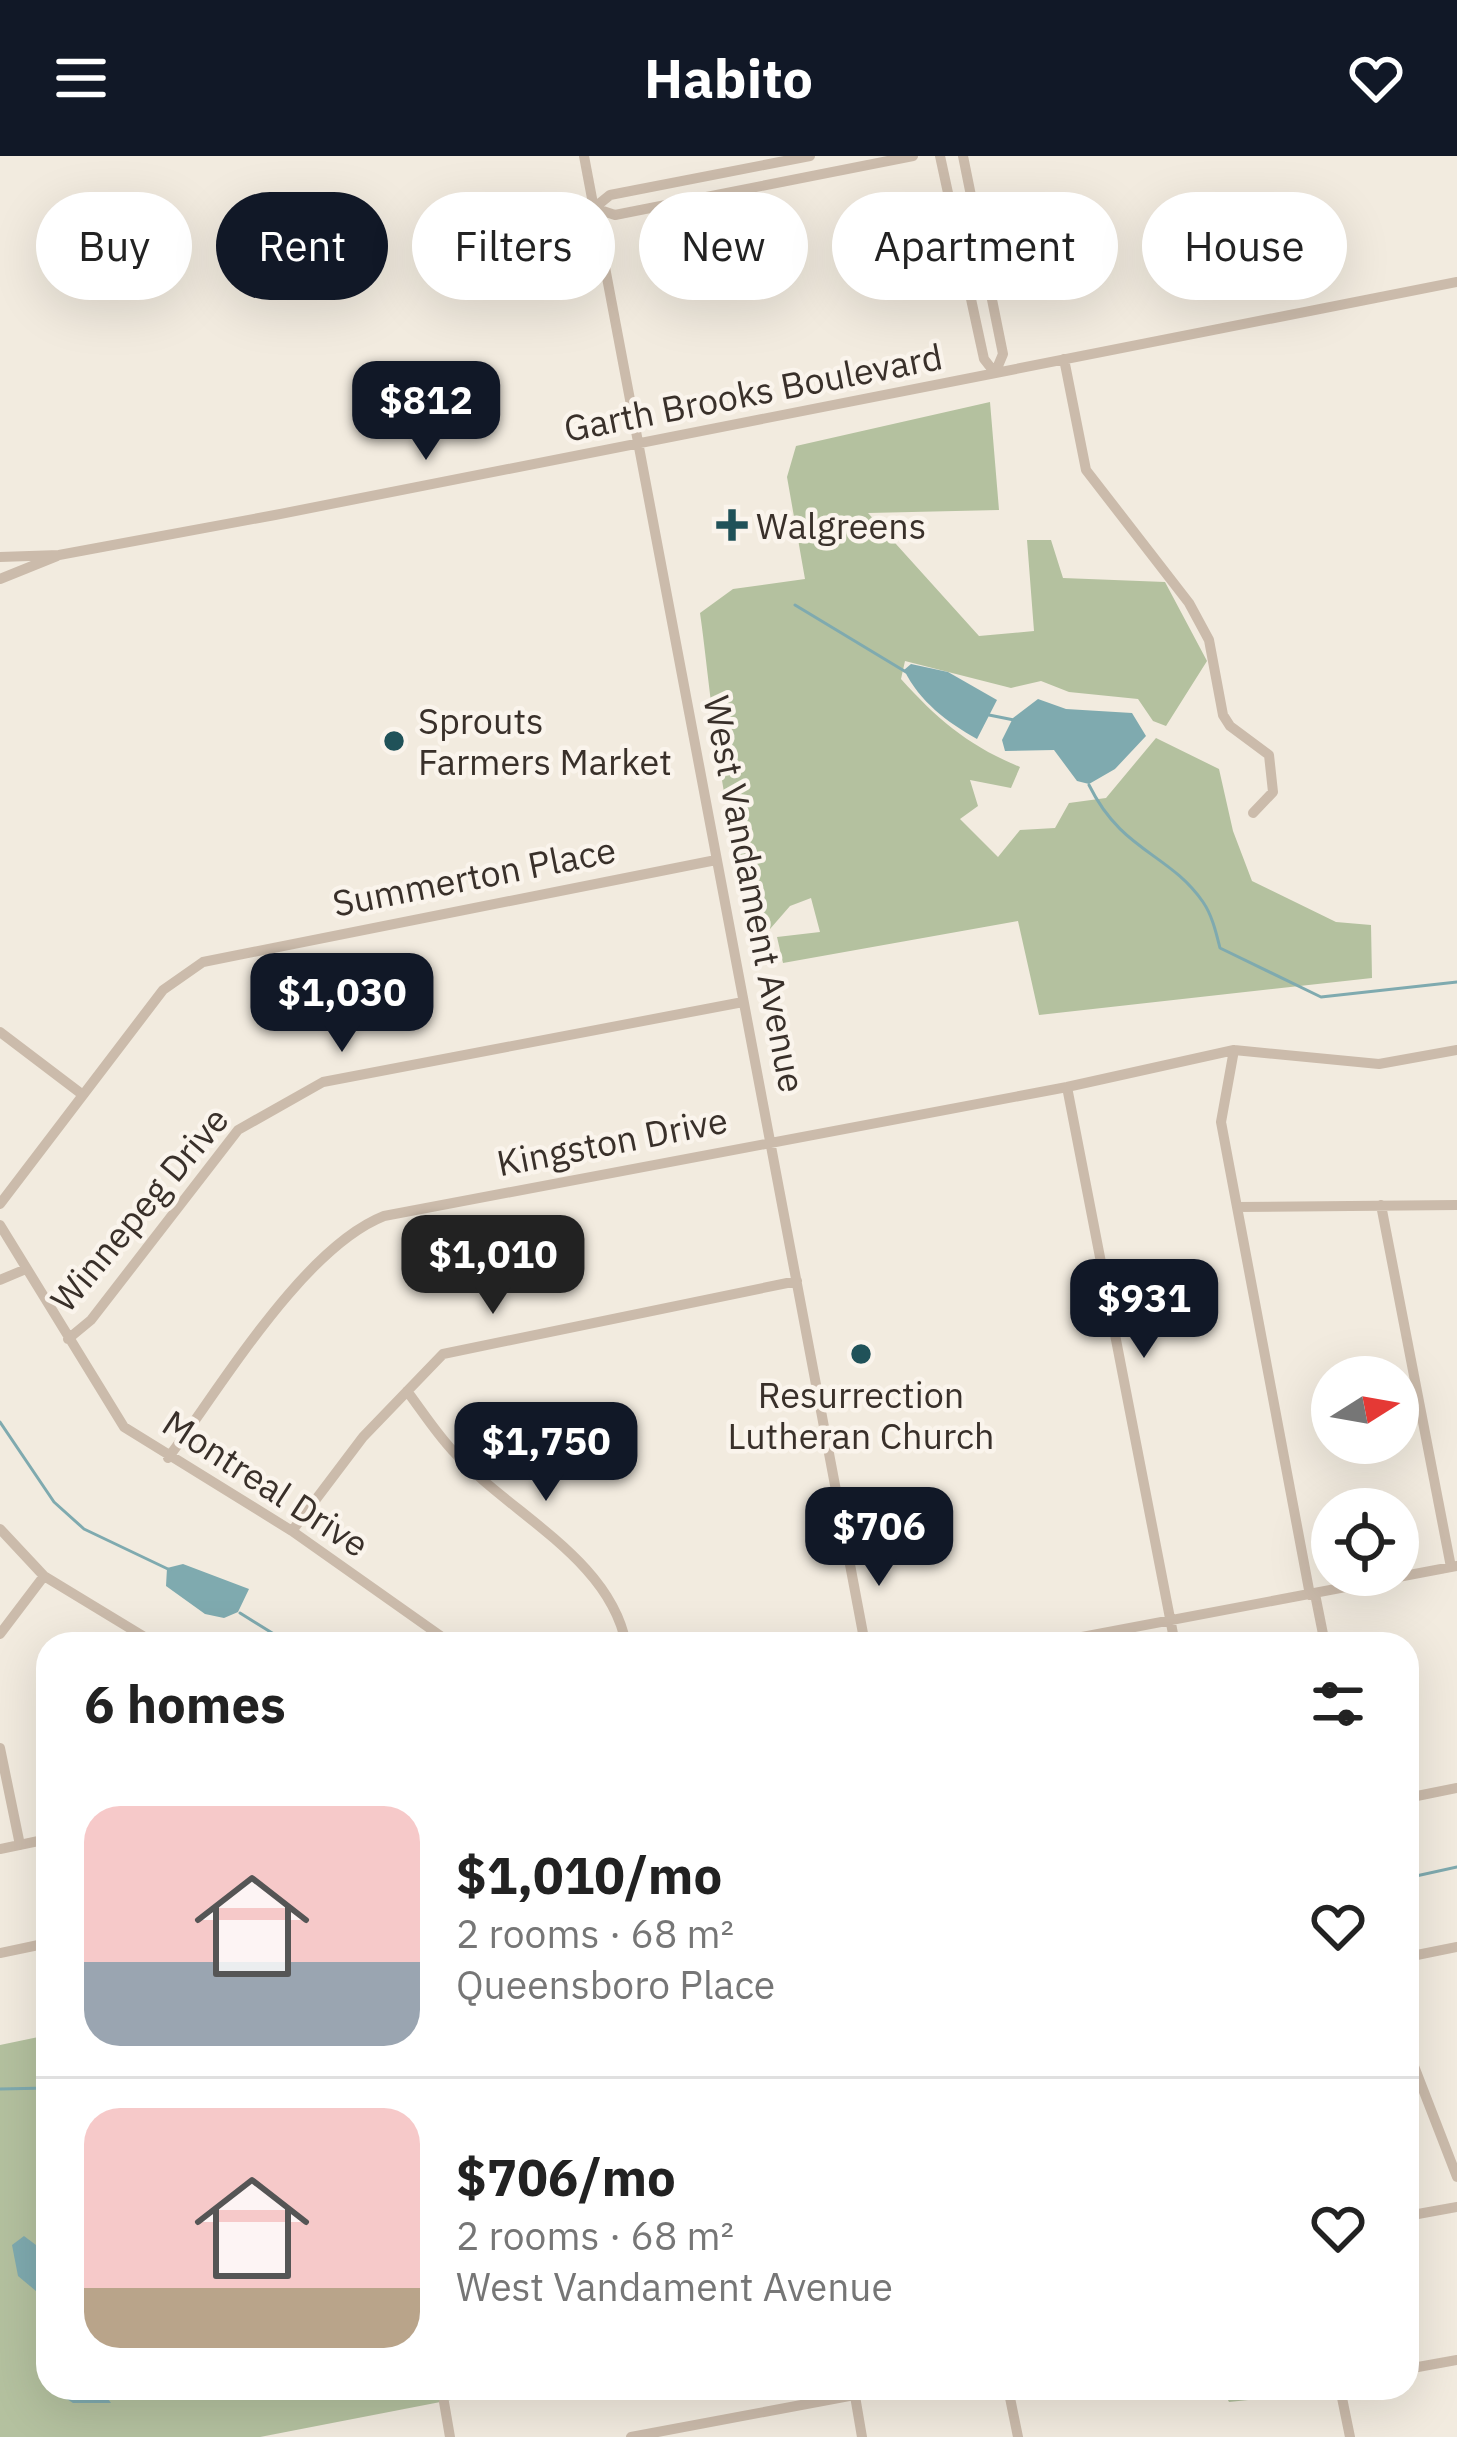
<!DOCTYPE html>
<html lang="en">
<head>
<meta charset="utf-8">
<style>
	body { margin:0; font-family:"IBM Plex Sans",sans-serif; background:#f2f2f2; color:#222; height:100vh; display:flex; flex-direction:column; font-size:45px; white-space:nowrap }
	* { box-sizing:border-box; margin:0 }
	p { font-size:39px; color:#767676 }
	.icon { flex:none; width:66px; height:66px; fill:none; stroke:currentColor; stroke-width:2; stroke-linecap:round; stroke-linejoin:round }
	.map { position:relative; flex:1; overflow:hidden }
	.sheet { position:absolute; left:36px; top:1476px; width:1383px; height:768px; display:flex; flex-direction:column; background:#fff; border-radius:36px; box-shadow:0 12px 48px #0002 }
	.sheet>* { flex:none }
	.banner { position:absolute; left:36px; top:36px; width:1386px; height:108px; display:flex; gap:24px }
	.needle { width:78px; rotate:79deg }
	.controls { position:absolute; left:1311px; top:1200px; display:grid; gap:24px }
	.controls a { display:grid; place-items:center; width:108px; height:108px; border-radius:50%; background:#fff; box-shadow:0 12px 48px #0002; font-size:60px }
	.price { position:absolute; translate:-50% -102px; padding:0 27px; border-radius:24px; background:#111827; color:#fff; font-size:39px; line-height:78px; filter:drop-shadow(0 3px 6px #0008) }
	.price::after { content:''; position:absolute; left:50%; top:72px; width:36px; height:27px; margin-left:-18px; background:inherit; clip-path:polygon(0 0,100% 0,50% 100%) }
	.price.active { background:#222; color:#fff }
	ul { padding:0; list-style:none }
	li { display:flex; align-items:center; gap:36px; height:300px; padding:0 48px }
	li+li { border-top:3px solid #e0e0e0 }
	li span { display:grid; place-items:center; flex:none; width:336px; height:240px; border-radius:36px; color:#555 }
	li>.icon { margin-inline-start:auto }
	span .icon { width:144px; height:144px; fill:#fffc; stroke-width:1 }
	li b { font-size:51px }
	h2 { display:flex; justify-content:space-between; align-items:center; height:144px; padding:0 48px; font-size:51px }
	.pill { padding:0 42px; border-radius:54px; background:#fff; box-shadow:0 12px 48px #0002; font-size:42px; line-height:108px }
	.pill.active { background:#111827; color:#fff }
	header { display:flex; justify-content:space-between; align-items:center; height:156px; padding:0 48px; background:#111827; color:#fff; font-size:54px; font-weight:700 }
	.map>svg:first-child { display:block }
</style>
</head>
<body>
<header><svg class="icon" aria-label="menu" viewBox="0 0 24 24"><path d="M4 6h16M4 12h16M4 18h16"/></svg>Habito<svg class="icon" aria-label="heart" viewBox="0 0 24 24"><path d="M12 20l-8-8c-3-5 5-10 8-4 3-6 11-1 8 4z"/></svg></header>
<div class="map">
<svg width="1457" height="2281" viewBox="0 0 1457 2281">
	<rect width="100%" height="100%" fill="#f2ebdf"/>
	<path fill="#b4c19f" d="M990 246 999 354 868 357 979 480 1034 475 1027 384H1051L1063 422 1165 426 1207 505 1166 570 1153 565 1138 543 1069 536 1041 525 1011 532 905 505 901 523C938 564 969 590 1020 611L1011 632 970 624 978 650 960 663 998 701 1020 674 1055 672 1069 647 1106 642 1156 582 1219 613 1233 675 1252 725 1336 766 1371 769 1372 822 1039 859 1018 765 783 807 777 781 820 776 811 742 790 750 770 773C724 722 711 531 700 457L733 433 805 423 787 321 796 290Z
		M48 1879V2232H513L260 2281H0V1889Z
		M1222 2232H1280L1281 2235 1276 2241 1229 2246Z"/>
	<path fill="#7faaaf" d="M911 508 948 516 997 544 977 583C947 566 920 546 904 514Z
		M1038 543 1066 553 1132 557 1146 580 1115 613 1089 628 1077 625 1054 594 1005 595 1002 584 1013 562Z
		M183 1408 249 1433 238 1456 224 1462 205 1458 166 1430 167 1412Z
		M24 2080 48 2098V2145L18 2120 12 2089Z
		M50 2232H100L111 2247H73Z"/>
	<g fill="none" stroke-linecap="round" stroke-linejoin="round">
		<path stroke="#7faaaf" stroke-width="3" d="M795 449 906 516
			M989 559 1014 564
			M1089 629C1122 696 1169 697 1203 746 1212 759 1216 776 1220 792L1321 841 1457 826
			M0 1266 54 1346 84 1373 170 1414
			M240 1457 290 1488
			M1407 1722 1457 1711
			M0 1933 48 1932"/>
		<path stroke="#cbbbab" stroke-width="10" d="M584 0 865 1488
			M940 0 984 203 995 217 1003 198 963 0
			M594 52 615 59 913 0
			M594 52 610 39 810 0
			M1064 203 1086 314 1189 447 1209 484 1223 559 1230 570 1269 599 1273 636 1253 657
			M0 401 59 399 275 359 1457 126
			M0 423 57 400
			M0 876 83 939
			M1234 894 1221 966 1310 1439
			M1067 931 1175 1488
			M0 1048 163 834 203 806 716 704
			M1381 1049 1451 1411
			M1237 1051 1457 1049
			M0 1069 124 1271 292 1375 452 1488
			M0 1124 26 1113
			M68 1183 91 1164 238 974 323 926 743 846
			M407 1235C422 1255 436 1277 453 1295 508 1357 610 1402 626 1488
			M168 1302C221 1231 303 1092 384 1060L1067 931 1234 894 1379 908 1457 894
			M0 1373 44 1420 156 1488
			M292 1375 363 1281 443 1198 797 1125
			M1315 1438 1325 1488
			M0 1478 44 1420
			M1045 1488 1457 1410
			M0 1592 20 1689
			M1407 1642 1457 1632
			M0 1693 48 1683
			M0 1797 48 1787
			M1407 1801 1457 1791
			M1407 1892 1457 2021
			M1407 2060 1457 2051
			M1407 2213 1457 2204
			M1008 2232 1018 2281
			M1340 2232 1350 2281
			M855 2240 862 2281
			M444 2246 450 2281
			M631 2281 892 2232"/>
	</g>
	<g fill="#205259" stroke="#faf4ec" stroke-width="4.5">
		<path d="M726 351h12v12h12v12h-12v12h-12v-12h-12v-12h12z"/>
		<circle cx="394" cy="585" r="12"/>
		<circle cx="861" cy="1198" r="12"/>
	</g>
	<g text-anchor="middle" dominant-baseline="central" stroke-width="9" stroke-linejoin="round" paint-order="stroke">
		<g font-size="36" fill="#39302a" stroke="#faf4ec">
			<text transform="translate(753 236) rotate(-11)">Garth Brooks Boulevard</text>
			<text transform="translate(474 720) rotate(-11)">Summerton Place</text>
			<text transform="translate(755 738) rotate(79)">West Vandament Avenue</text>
			<text transform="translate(612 985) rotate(-11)">Kingston Drive</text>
			<text transform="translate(139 1053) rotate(-50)">Winnepeg Drive</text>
			<text transform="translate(266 1327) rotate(33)">Montreal Drive</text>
		</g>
		<g font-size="36" fill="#39302a" stroke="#faf4ec" text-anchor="start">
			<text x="756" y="369">Walgreens</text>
			<text x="418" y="564">Sprouts<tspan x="418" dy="41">Farmers Market</tspan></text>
			<text x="861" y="1238" text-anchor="middle">Resurrection<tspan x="861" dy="41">Lutheran Church</tspan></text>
		</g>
	</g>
</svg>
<div class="controls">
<a><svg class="needle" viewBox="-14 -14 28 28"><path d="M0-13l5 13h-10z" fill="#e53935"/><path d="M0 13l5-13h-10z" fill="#767676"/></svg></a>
<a><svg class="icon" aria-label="locate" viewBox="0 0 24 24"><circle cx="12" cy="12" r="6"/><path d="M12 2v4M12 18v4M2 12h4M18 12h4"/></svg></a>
</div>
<b class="price" style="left:426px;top:307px">$812</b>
<b class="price" style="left:342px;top:899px">$1,030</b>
<b class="price active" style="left:493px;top:1161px">$1,010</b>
<b class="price" style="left:1144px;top:1205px">$931</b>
<b class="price" style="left:546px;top:1348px">$1,750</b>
<b class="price" style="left:879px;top:1433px">$706</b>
<div class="banner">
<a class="pill">Buy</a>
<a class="pill active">Rent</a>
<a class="pill">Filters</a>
<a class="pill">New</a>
<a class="pill">Apartment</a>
<a class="pill">House</a>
</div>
<section class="sheet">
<h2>6 homes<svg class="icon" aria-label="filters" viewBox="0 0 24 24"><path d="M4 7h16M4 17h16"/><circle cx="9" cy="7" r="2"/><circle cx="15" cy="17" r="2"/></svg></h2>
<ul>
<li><span style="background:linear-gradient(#f6c9c9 65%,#9aa5b1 0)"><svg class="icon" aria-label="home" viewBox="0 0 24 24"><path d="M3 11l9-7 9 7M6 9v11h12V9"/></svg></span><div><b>$1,010/mo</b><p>2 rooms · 68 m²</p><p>Queensboro Place</p></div><svg class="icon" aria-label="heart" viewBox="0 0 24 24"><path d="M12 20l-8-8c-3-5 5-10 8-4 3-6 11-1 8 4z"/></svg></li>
<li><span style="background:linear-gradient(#f6c9c9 75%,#b9a48a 0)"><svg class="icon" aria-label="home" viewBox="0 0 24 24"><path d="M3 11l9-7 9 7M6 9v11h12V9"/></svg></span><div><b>$706/mo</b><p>2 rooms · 68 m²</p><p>West Vandament Avenue</p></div><svg class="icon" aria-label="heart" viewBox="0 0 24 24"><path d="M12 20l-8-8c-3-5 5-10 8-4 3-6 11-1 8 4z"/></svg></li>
</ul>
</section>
</div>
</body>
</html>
